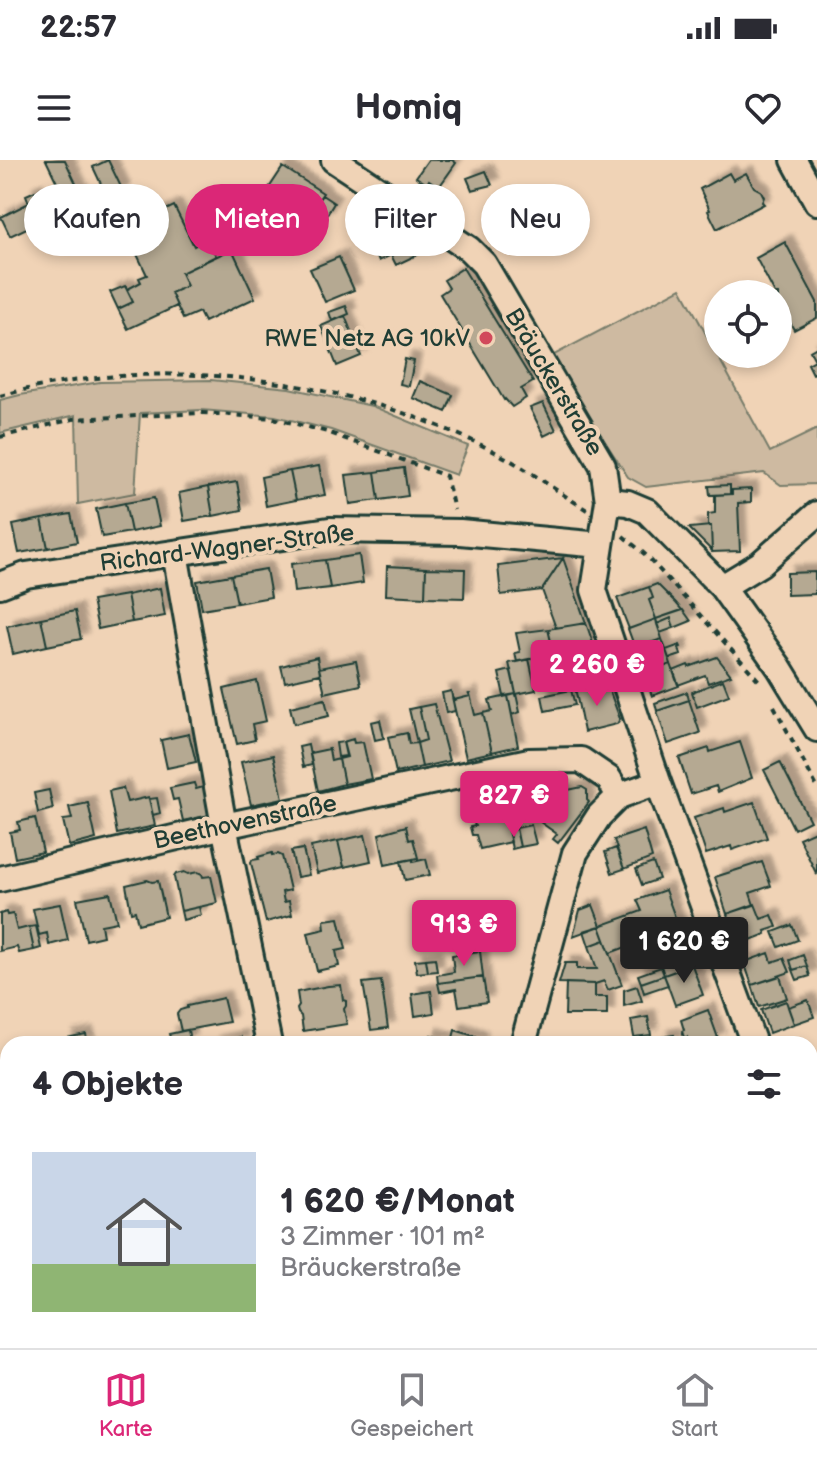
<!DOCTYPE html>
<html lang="de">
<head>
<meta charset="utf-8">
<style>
	body { margin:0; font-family:"Balsamiq Sans",sans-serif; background:#f2f2f3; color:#2b2b33; height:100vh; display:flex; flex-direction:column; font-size:30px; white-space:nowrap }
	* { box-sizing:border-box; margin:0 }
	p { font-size:26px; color:#7c7c81 }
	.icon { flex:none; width:44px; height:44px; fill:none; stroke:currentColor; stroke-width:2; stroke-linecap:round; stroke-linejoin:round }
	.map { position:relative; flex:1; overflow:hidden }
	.sheet { position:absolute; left:0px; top:876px; width:818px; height:312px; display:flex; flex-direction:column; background:#fff; border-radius:24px 24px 0 0; box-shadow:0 4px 12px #0003 }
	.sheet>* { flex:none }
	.guide { position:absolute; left:24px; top:24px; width:770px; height:72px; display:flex; gap:16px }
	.fabs { position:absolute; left:704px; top:120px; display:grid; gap:16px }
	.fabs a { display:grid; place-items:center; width:88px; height:88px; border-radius:50%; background:#fff; box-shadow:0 4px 12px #0003; font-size:40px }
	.price { position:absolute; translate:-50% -68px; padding:0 18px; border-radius:8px; background:#db2777; color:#fff; font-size:26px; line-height:52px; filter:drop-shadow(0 2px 4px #0008) }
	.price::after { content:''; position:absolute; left:50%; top:48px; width:24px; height:18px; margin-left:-12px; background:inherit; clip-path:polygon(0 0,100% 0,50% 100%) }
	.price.on { background:#222; color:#fff }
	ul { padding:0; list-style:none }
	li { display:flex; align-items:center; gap:24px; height:200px; padding:0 32px }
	li span { display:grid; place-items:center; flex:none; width:224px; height:160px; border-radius:0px; color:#555 }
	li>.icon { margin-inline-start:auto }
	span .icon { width:96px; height:96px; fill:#fffc; stroke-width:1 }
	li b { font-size:34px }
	h2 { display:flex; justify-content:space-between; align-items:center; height:96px; padding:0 32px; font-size:34px }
	.chip { padding:0 28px; border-radius:36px; background:#fff; box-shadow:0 4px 12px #0003; font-size:28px; line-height:72px }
	.chip.on { background:#db2777; color:#fff }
	.status { display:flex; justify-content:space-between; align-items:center; height:56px; padding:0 40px; background:#fff; direction:ltr }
	.status svg { height:22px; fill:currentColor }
	header { display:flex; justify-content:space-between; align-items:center; height:104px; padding:0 32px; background:#fff; font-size:36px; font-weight:800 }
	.tabs { display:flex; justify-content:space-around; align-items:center; height:112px; border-top:2px solid #e1e1e2; background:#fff; font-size:22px; color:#7c7c81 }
	.tabs a { display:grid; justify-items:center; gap:4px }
	.tabs .on { color:#db2777 }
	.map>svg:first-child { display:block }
</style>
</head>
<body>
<div class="status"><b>22:57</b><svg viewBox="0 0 49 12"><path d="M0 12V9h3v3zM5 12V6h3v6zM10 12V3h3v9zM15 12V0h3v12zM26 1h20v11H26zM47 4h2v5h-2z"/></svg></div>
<header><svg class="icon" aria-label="menu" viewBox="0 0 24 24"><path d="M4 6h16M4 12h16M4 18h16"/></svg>Homiq<svg class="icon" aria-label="heart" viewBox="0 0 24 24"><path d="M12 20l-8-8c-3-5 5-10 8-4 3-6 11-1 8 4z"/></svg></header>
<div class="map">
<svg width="817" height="1188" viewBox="0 0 817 1188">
	<defs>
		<filter id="shadow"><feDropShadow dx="7" dy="-7" stdDeviation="2" flood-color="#0004"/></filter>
	</defs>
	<rect width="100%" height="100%" fill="#f0d3b6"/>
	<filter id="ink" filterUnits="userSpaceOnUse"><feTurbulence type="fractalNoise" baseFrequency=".0125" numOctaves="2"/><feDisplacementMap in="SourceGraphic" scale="16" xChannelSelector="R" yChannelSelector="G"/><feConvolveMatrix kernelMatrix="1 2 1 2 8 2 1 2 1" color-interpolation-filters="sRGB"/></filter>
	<g filter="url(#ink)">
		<path fill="#cebaa1" stroke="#767c6a" stroke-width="2" d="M681 128 770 292 817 269V324L781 325 764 313 646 327 628 317 550 197Z
			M211 220 289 228 372 246 468 286 456 315 331 270 275 256 201 250 140 253 135 333 78 344 76 255 0 273V240L20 235 100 222Z"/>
		<path fill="#b5a992" stroke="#1f3d34" stroke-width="2" filter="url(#shadow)" d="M46 0H65L88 49 73 56Z
			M108 0 123 31 108 39 93 7Z
			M428 0H452L456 3 439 27 429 20 427 24 416 17Z
			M283 7 323 33 304 61 265 34Z
			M486 11 492 25 472 30 467 18Z
			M729 13 733 20 746 13 754 27 761 31 764 37 762 42 764 44 717 69 708 51 710 50 700 29Z
			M35 31 48 58 10 76 1 57 29 43 26 35Z
			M322 35 334 43 325 58 312 49Z
			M174 46 194 86 206 79V75L216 96 181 113 187 126 171 133 177 146 128 169 118 149 133 142 125 126 128 129 141 122 139 118 147 115 132 84 139 80 133 66Z
			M403 61 406 63 421 93 396 105 391 95 379 101 368 79Z
			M785 82 817 142V158L794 170 778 140V134H775L756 98Z
			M232 89 255 138 204 162 199 152 183 159 171 133 187 126 181 113Z
			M339 97 354 130 325 142 310 109Z
			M463 108 533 222 521 229 526 238 512 247 505 239 504 240 440 134 449 128 444 120Z
			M125 126 133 142 118 149 110 132Z
			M346 146 349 154 332 161 329 152Z
			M345 156 361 196 337 206 321 166Z
			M817 187V212L813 214 808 204 815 200 810 191Z
			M405 199 414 201 409 226 400 224Z
			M420 221 453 235 446 252 413 238Z
			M543 243 556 270 544 276 530 248Z
			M319 306 325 335 296 340 290 311Z
			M404 308 408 336 379 340 375 312Z
			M290 311 296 340 266 346 261 317Z
			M375 312 379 340 350 344 346 315Z
			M237 322 242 350 213 356 208 327Z
			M730 325V334L710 335 709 326Z
			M208 327 213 356 184 361 179 333Z
			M751 329V342L738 343 740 391 712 392 711 366H708V354L715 353V335L732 334V330Z
			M154 338 160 366 131 372 125 343Z
			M125 343 131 372 102 377 96 349Z
			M71 354 77 382 48 388 42 359Z
			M42 359 48 388 19 393 13 365Z
			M711 366 712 391 689 368Z
			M359 395 363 423 330 428 325 400Z
			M563 398 542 430 501 435 498 406Z
			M563 398 586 463 556 468 542 430Z
			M325 400 330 428 294 432 291 404Z
			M387 406 426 408 425 437 386 435Z
			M426 408 465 409 464 438 425 437Z
			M266 409 271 437 237 443 231 415Z
			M787 413 815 412V434L787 435Z
			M231 415 237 443 202 449 197 421Z
			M657 424 676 443 682 450 656 459 649 440 653 438 649 427Z
			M649 427 653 438 649 440 656 459 629 469 617 438Z
			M160 428 165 456 132 462 127 435Z
			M127 435 132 462 98 469 92 441Z
			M683 450 691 461 674 468 671 458 657 464 656 459Z
			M75 451 81 479 47 486 41 458Z
			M41 458 47 486 13 494 7 466Z
			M671 458 674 468 660 473 657 464Z
			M656 459 662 479 635 488 628 469Z
			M586 463 594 486 554 494 548 469Z
			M548 469 554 494 517 502 515 493 520 492 516 473Z
			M662 479 671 504 644 514 635 488Z
			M680 485 681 487 679 488 681 495 669 499 666 490Z
			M317 497 320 514 285 522 281 506Z
			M717 497 731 515 708 523 705 515 678 525 673 511 688 505 689 507Z
			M529 499 536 530 516 534 509 503Z
			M356 501 361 525 325 533 319 508Z
			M671 504 679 526 652 536 644 514Z
			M511 510 516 534 504 536 499 513Z
			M723 520 729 535 697 547 692 532Z
			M257 521 266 561 252 564 255 580 237 584 224 529Z
			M607 524 620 559 617 564 584 572 575 528 589 525 591 534 602 531 601 525Z
			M571 530 575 545 545 551 542 536Z
			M451 531 455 551 446 553 442 533Z
			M687 532 689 540 657 551 655 543Z
			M469 534H470L475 555 483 553 492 592 466 598 452 537 454 540 470 536Z
			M516 534 520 552 512 555 508 536Z
			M508 536 518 586 492 592 483 553 492 551 489 540Z
			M325 539 329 556 294 564 290 547Z
			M689 540 700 573 668 584 657 551Z
			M434 544 449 601 422 607 417 583 426 580 419 547Z
			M419 547 426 580 417 583 409 549Z
			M380 560 384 578 375 580 371 562Z
			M407 573 409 584 417 583 422 607 396 613 388 577Z
			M189 574 196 602 167 608 161 580Z
			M353 579 354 583 363 582 371 619 344 624 339 599 347 597 343 582Z
			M343 582 346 596 338 597 336 583Z
			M740 582 752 618 718 632 716 626 691 634 679 598 709 588 710 592Z
			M308 585 312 605 303 607 299 587Z
			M329 589 331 601 339 599 344 624 318 631 310 593Z
			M273 595 283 638 251 645 241 602Z
			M780 602 810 661 794 669 764 610Z
			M194 623 196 629 207 626 214 654 183 661 178 639 173 640 170 628Z
			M582 627 587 630V640L589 642 558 683 553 679 557 674 540 662 535 637Z
			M123 628 127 642 149 637 155 666 117 674 109 631Z
			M49 630 53 649 38 653 34 633Z
			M157 638 160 653 153 655 149 639Z
			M754 642 767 678 732 690 731 686 706 694 694 658 724 648 725 652Z
			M88 643 96 679 69 686 63 660 72 659 69 647Z
			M503 644 511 682 480 689 476 675H472L470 667 475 666 473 660 470 657V651L474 648 481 649Z
			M35 658 43 692 15 698 10 672 20 670 18 662Z
			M531 665 536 684 520 687 516 668Z
			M406 666 409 680 413 679 418 698 385 705 379 674Z
			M516 669 520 687 512 689 508 670Z
			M644 670 652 698 624 709 614 680Z
			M815 671 817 675V715L799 678Z
			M365 675 371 701 344 707 338 681Z
			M338 681 344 707 317 713 311 687Z
			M616 688 624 709 612 713 605 692Z
			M303 689 309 715 297 717 291 691Z
			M272 693V695L278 694 282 696 290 730 282 732 284 742 289 741 292 755 266 762 251 703 252 700 259 699 258 697Z
			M413 699V702L426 699 430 715 405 720 401 701Z
			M762 702 771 726 750 733 754 745 727 754 715 717Z
			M653 703 659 719 642 725 636 709Z
			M184 712 188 714 198 712 202 714 203 717 211 716 217 743 181 751 174 717 176 714Z
			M147 720 152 722 158 721 166 757 138 764 135 751 131 752 126 725Z
			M665 730 676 760 640 773 643 781 610 793 600 766 642 751 637 740Z
			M110 733 117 762 101 765 103 776 86 780 77 739Z
			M60 744 68 780 49 785 47 773 39 775 33 749Z
			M755 744 761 759 772 755 777 767 765 771 766 774 738 785 727 754Z
			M593 745 601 766 573 776 580 750Z
			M199 747 201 755 183 760 181 751Z
			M6 752 7 755 13 754 17 770 29 767 34 790 19 793 17 787 0 791V754Z
			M339 758 346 789 336 791 339 806 317 811 308 773 325 769 324 760Z
			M676 760 679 768 651 778 648 770Z
			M792 765 798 780 779 787 773 772Z
			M36 766 41 788 34 790 29 767Z
			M600 766 605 780 589 786 584 771Z
			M682 776 692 805 664 815 659 799 650 803 645 791Z
			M605 780 622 825 608 830 604 821 595 824 559 823 565 803H577V809H597L589 786Z
			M480 791 483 817 438 823 437 815 454 812 452 795Z
			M769 793 772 802 784 798 790 812 752 825 744 802Z
			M803 795 807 806 793 810 790 800Z
			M435 798 437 811 428 812 426 799Z
			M426 799 428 812 417 813 415 800Z
			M692 805 703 835 675 845 664 815Z
			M807 806 810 816 797 820 793 810Z
			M661 807 664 815 641 823 638 815Z
			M664 815 668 825 644 833 641 823Z
			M780 816 787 838 759 847 752 825Z
			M483 817 487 842 459 846 456 829 440 832 438 823Z
			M381 821 388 868 371 870 363 823Z
			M566 823 595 824V837H607V855H565Z
			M341 825 343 840 346 841V846L344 849 347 864 303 871 301 856 298 853 297 849 299 846 297 832 328 826Z
			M637 826 642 841 624 846V830Z
			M431 831 434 853 415 856 412 834Z
			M223 838 229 862 181 871 177 854 180 850 187 848V846Z
			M808 840 814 857 794 864 788 847Z
			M786 841 794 864 769 873 761 850Z
			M708 850 718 878 703 884H690L687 877 684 878 682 871 684 870 681 860Z
			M648 857 651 875 634 877 631 860Z
			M188 870 190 881 172 884 169 874Z
			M455 870 480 878V884H428L431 875 452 882Z
			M86 874 88 884H67L66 878Z
			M674 875 675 884H662L661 877Z
			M241 877 242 884H213V883Z
			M810 1080H817V1105H810Z
			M253 1180H285L287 1188H254Z
			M330 1180H353L359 1183 357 1188H332Z
			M353 1180H380L376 1188H371Z
			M447 1180H475L477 1188H449Z"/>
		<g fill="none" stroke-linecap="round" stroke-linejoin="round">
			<defs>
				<path id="minor" d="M334 0 469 89 484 104 603 306 608 341 594 430 658 622 754 884
					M794 0 817 42
					M608 341 628 343 647 351 722 427 779 507 817 569
					M175 393 224 666 269 884
					M0 425 26 415 329 370 460 372 601 385
					M722 427 760 404 817 354
					M0 719 224 666 529 601 581 600 609 619 619 636
					M523 884 575 693 599 656 619 636 658 622
					M810 979 817 990
					M0 1021 8 1019
					M810 1151 817 1150
					M315 1180 317 1188
					M399 1188 403 1180
					M659 1188 692 1180"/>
			</defs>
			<use href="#minor" stroke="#1f3d34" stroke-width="30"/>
			<path stroke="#1f3d34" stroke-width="4" stroke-dasharray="6 6" stroke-linecap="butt" d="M0 236C160 192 353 217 499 294 529 310 558 332 587 350
				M0 277 73 259 203 253 273 258 327 272 446 316 454 350
				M623 376 647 396 762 524
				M774 546 817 627"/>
			<use href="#minor" stroke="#f0d3b6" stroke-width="24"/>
		</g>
	</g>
	<circle fill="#d1495b" stroke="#f0d3b6" stroke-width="3" cx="486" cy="178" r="8"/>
	<g text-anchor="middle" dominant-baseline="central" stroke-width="8" stroke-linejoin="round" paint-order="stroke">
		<g font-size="24" fill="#1f3d34" stroke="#f0d3b6" text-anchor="end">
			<text x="470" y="178">RWE Netz AG 10kV</text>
		</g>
		<g font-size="24" fill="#1f3d34" stroke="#f0d3b6">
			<text transform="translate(554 222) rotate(59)">Bräuckerstraße</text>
			<text transform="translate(227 388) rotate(-7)">Richard-Wagner-Straße</text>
			<text transform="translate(245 662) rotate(-12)">Beethovenstraße</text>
		</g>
	</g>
</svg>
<div class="fabs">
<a><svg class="icon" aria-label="locate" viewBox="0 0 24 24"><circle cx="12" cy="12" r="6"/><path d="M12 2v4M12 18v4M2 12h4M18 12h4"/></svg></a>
</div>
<b class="price" style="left:597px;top:548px">2 260 €</b>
<b class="price" style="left:514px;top:679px">827 €</b>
<b class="price" style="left:464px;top:808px">913 €</b>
<b class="price on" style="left:684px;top:825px">1 620 €</b>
<div class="guide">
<a class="chip">Kaufen</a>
<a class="chip on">Mieten</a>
<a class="chip">Filter</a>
<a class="chip">Neu</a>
</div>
<section class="sheet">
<h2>4 Objekte<svg class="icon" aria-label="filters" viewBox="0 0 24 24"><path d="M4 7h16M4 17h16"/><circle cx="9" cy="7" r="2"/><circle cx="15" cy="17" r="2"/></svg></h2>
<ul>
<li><span style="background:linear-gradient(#c9d6e8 70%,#8fb573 0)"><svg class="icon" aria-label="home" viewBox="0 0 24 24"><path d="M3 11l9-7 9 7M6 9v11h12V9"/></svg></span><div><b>1 620 €/Monat</b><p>3 Zimmer · 101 m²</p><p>Bräuckerstraße</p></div></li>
</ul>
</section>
</div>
<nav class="tabs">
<a class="on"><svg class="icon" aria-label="map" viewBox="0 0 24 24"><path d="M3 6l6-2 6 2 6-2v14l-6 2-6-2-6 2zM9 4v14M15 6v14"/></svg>Karte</a>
<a><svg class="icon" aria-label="saved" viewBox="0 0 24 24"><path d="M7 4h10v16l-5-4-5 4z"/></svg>Gespeichert</a>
<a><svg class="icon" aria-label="home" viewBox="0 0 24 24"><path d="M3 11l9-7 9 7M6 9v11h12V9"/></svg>Start</a>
</nav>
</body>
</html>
